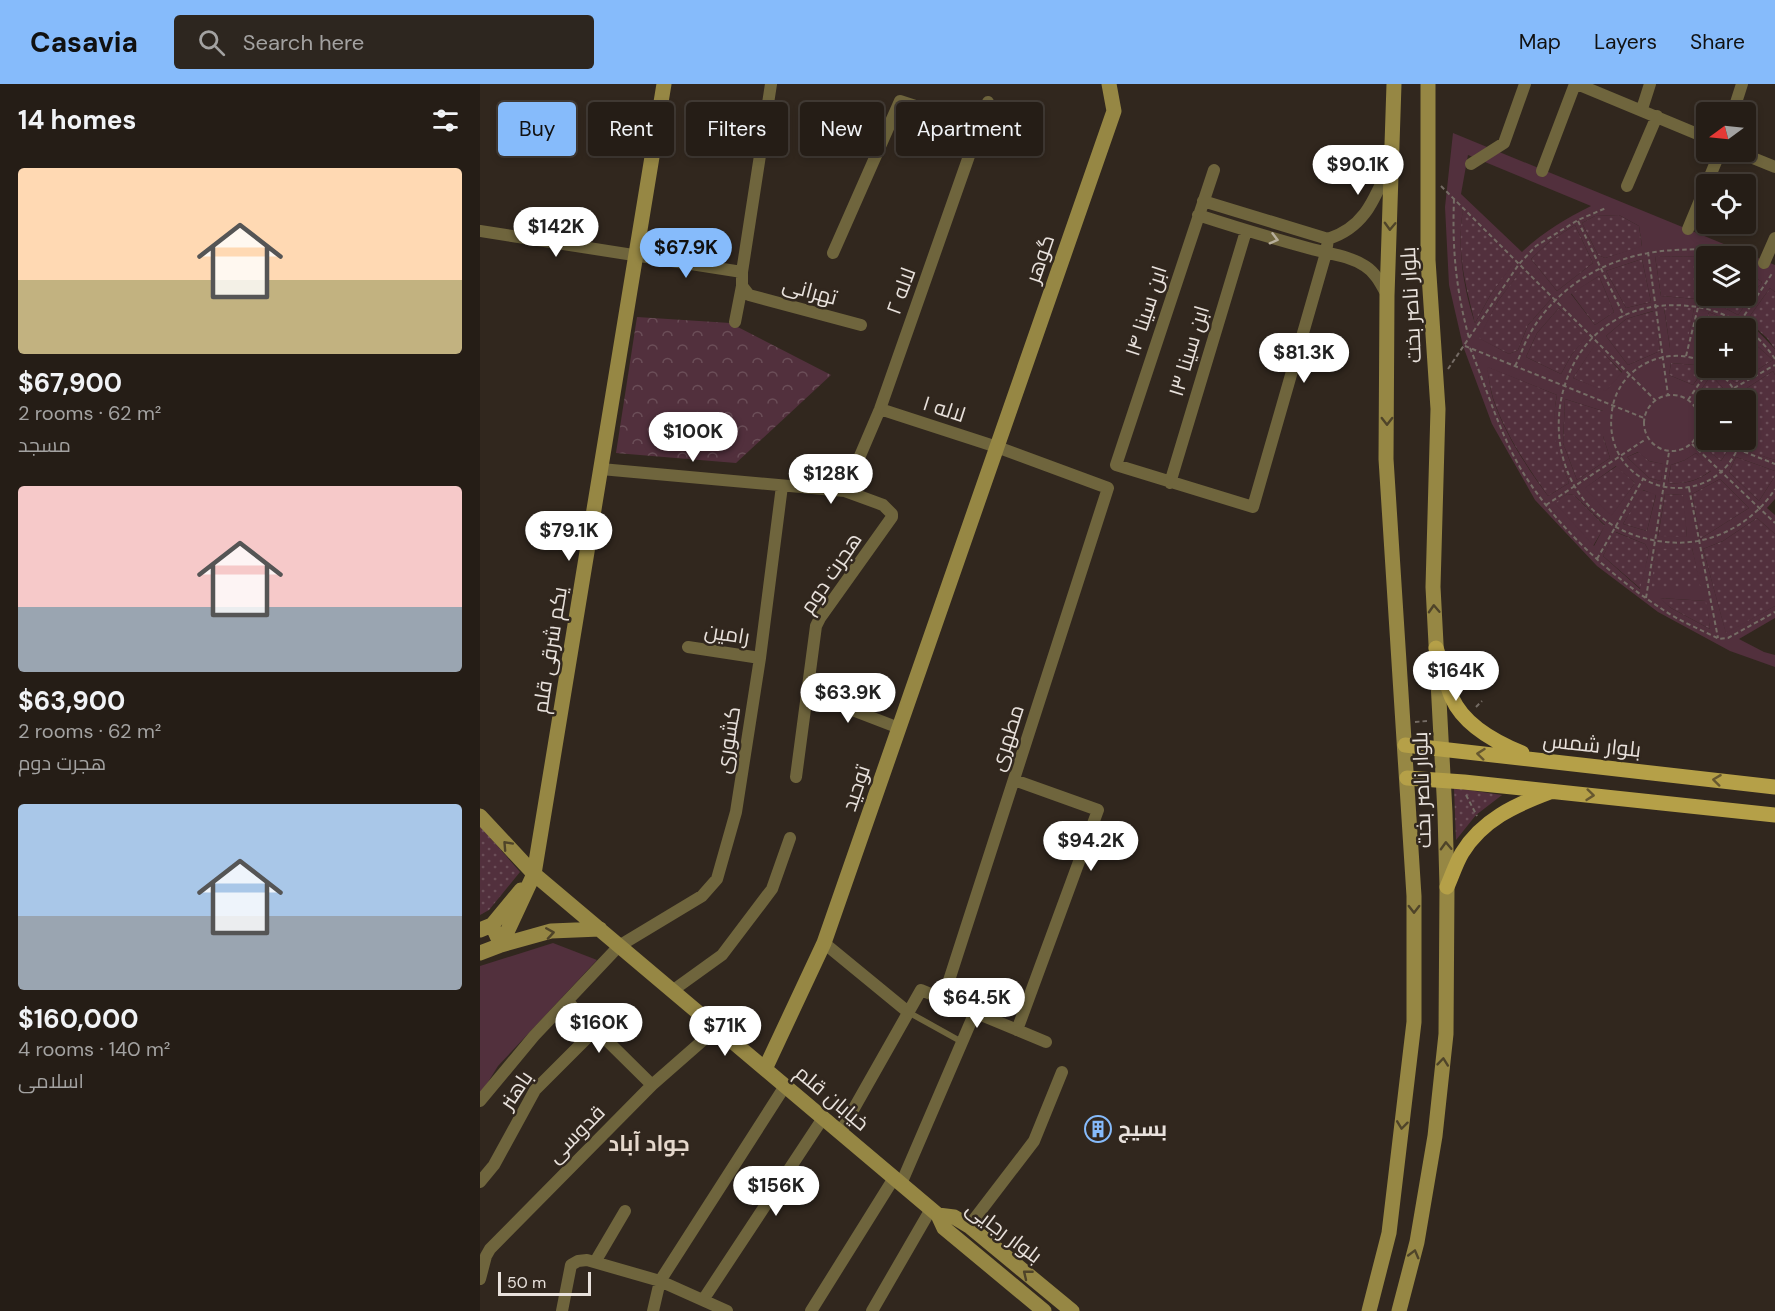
<!DOCTYPE html>
<html lang="en">
<head>
<meta charset="utf-8">
<style>
	body { margin:0; font-family:"DM Sans",Cairo,sans-serif; background:#2d261f; color:#f1f3f6; height:100vh; display:flex; flex-direction:column; font-size:22px; white-space:nowrap }
	* { box-sizing:border-box; margin:0 }
	p { font-size:20px; color:#a3a2a1 }
	.icon { flex:none; width:33px; height:33px; fill:none; stroke:currentColor; stroke-width:2; stroke-linecap:round; stroke-linejoin:round }
	.map { position:relative; flex:1; overflow:hidden }
	.panel { display:flex; flex-direction:column; background:#251d16; width:480px }
	.panel>* { flex:none }
	.top-card { position:absolute; left:18px; top:18px; width:570px; height:54px; display:flex; gap:12px }
	.needle { width:39px; rotate:255deg }
	.buttons { position:absolute; left:1216px; top:18px; display:grid; gap:12px }
	.buttons a { display:grid; place-items:center; width:60px; height:60px; border-radius:6px; background:#251d16; box-shadow:0 3px 9px #0003,0 0 0 2px #423b35; font-size:30px }
	.scale { position:absolute; left:18px; bottom:15px; width:93px; box-sizing:border-box; padding-left:6px; border:3px solid #e8e1dc; border-top:0; font-size:16px; line-height:21px; white-space:nowrap; color:#e8e1dc; -webkit-text-stroke:4px #31271e; paint-order:stroke }
	.price { position:absolute; translate:-50% -51px; padding:0 14px; border-radius:21px; background:#fff; color:#222; font-size:20px; line-height:39px; filter:drop-shadow(0 2px 3px #0008) }
	.price::after { content:''; position:absolute; left:50%; top:36px; width:18px; height:14px; margin-left:-9px; background:inherit; clip-path:polygon(0 0,100% 0,50% 100%) }
	.price.current { background:#86bbfb; color:#111 }
	ul { padding:0; list-style:none }
	li { display:grid; align-content:center; gap:12px; height:318px; padding:0 18px }
	li span { display:grid; place-items:center; height:186px; border-radius:6px; color:#555 }
	li>.icon { margin-inline-start:auto }
	span .icon { width:108px; height:108px; fill:#fffc; stroke-width:1 }
	li b { font-size:26px }
	h2 { display:flex; justify-content:space-between; align-items:center; height:72px; padding:0 18px; font-size:26px }
	.tag { padding:0 21px; border-radius:6px; background:#251d16; box-shadow:0 3px 9px #0003,0 0 0 2px #423b35; font-size:21px; line-height:54px }
	.tag.current { background:#86bbfb; color:#111 }
	header { display:flex; align-items:center; gap:36px; box-sizing:border-box; height:84px; padding:0 30px; background:#86bbfb; color:#111 }
	header strong { font-size:28px }
	nav { display:flex; gap:33px; margin-inline-start:auto; font-size:21px }
	.search { width:420px; height:54px; background:#2d261f; display:flex; align-items:center; gap:15px; box-sizing:border-box; padding:0 21px; border-radius:6px; color:#a3a2a1; font-size:22px }
	main { display:flex; flex:1; min-height:0 }
	.map>svg:first-child { display:block }
</style>
</head>
<body>
<header>
<strong>Casavia</strong>
<div class="search"><svg class="icon" aria-label="search" viewBox="0 0 24 24"><circle cx="10" cy="10" r="6"/><path d="M15 15l6 6"/></svg>Search here</div>
<nav><a>Map</a><a>Layers</a><a>Share</a></nav>
</header>
<main>
<section class="panel">
<h2>14 homes<svg class="icon" aria-label="filters" viewBox="0 0 24 24"><path d="M4 7h16M4 17h16"/><circle cx="9" cy="7" r="2"/><circle cx="15" cy="17" r="2"/></svg></h2>
<ul>
<li><span style="background:linear-gradient(#ffd9b3 60%,#c2b280 0)"><svg class="icon" aria-label="home" viewBox="0 0 24 24"><path d="M3 11l9-7 9 7M6 9v11h12V9"/></svg></span><div><b>$67,900</b><p>2 rooms · 62 m²</p><p>مسجد</p></div></li>
<li><span style="background:linear-gradient(#f6c9c9 65%,#9aa5b1 0)"><svg class="icon" aria-label="home" viewBox="0 0 24 24"><path d="M3 11l9-7 9 7M6 9v11h12V9"/></svg></span><div><b>$63,900</b><p>2 rooms · 62 m²</p><p>هجرت دوم</p></div></li>
<li><span style="background:linear-gradient(#a9c7e8 60%,#9aa5b1 0)"><svg class="icon" aria-label="home" viewBox="0 0 24 24"><path d="M3 11l9-7 9 7M6 9v11h12V9"/></svg></span><div><b>$160,000</b><p>4 rooms · 140 m²</p><p>اسلامی</p></div></li>
</ul>
</section>
<div class="map">
<svg width="1295" height="1227" viewBox="0 0 1295 1227">
	<defs>
		<pattern id="grass-dots" width="8" height="8" patternUnits="userSpaceOnUse" patternTransform="scale(1.5)"><rect width="8" height="8" fill="#52303d"/><path d="M2 2h.1M6 6h.1" fill="none" stroke="#6b4e58" stroke-width="1.8" stroke-linecap="round"/></pattern>
		<pattern id="forest-crowns" width="20" height="18" patternUnits="userSpaceOnUse" patternTransform="scale(1.5)"><rect width="20" height="18" fill="#52303d"/><path d="M2 6a3 3 0 1 1 6 0M12 15a3 3 0 1 1 6 0" fill="none" stroke="#6b4e58"/></pattern>
	</defs>
	<rect width="100%" height="100%" fill="#31271e"/>
	<path fill="url(#grass-dots)" d="M983 125 1036 177 1011 210 995 239C985 199 976 167 983 125Z
		M1139 131 1159 142 1162 163 1125 174 1118 171 1102 139 1115 132Z
		M1095 141 1113 179 1077 207 1051 175 1070 157Z
		M1175 172 1227 173 1216 215 1181 212Z
		M1162 175 1171 218 1146 224 1126 187Z
		M1043 183 1072 214 1048 241 1038 266 1029 270 998 254 1018 217Z
		M1266 187 1282 198 1258 231 1228 215 1229 212H1266Z
		M1119 192 1134 228 1115 241 1091 209Z
		M1290 204 1295 208V265L1287 254 1267 236Z
		M1184 223 1214 224 1207 264H1190Z
		M1079 224 1107 253 1092 270 1081 290 1046 273 1057 249Z
		M1174 227 1180 267 1148 281 1126 252 1146 235Z
		M1229 228 1254 239 1250 244H1227V273L1217 267Z
		M1266 252 1293 276 1256 299 1244 291 1242 284H1266Z
		M1115 260 1142 289 1126 308 1093 294Z
		M1191 279 1215 281 1224 285 1213 301 1189 291Z
		M1006 282 1077 311C1071 339 1078 372 1089 399L1068 412C1047 382 1025 350 1013 314 1010 304 1009 293 1006 282Z
		M1293 287 1295 291V376L1263 366 1268 344 1266 316H1264L1261 308Z
		M1231 291 1243 304 1247 316H1227V327L1219 309Z
		M1085 315 1123 327V352L1130 374 1097 396 1083 359Z
		M1227 349V356H1251V361L1241 377 1221 361Z
		M1159 368 1169 377 1184 380 1181 397 1169 394 1147 373Z
		M1216 369 1232 386C1217 397 1206 400 1188 399L1191 381 1205 376Z
		M1256 373 1295 387V392L1279 417 1249 388Z
		M1137 382 1155 399 1131 433 1104 404Z
		M1240 395 1269 424 1220 455 1212 410Z
		M1162 406 1176 410 1167 447 1143 440Z
		M1087 410 1094 411 1125 442 1113 462 1074 419Z
		M1185 410 1204 411 1207 453H1178Z
		M1277 434 1295 450V522L1246 550 1223 465 1243 457Z
		M1135 448 1165 460 1169 467 1161 505 1123 472Z
		M1176 464H1212L1222 505H1170Z
		M1179 514 1227 517 1230 545 1191 524Z
		M974 704 1022 711 996 731 976 756Z
		M0 742 40 788 9 826 0 831Z"/>
	<path fill="url(#forest-crowns)" d="M157 233 250 239 351 291 256 379 136 369Z"/>
	<path fill="#52303d" fill-rule="evenodd" d="M973 49 1295 181V208L1290 204 1267 236 1295 265V291L1293 287 1261 308 1264 316H1247L1243 304 1231 291 1219 309C1229 327 1229 343 1222 361L1241 377 1251 361V356H1266L1264 366 1295 376V387L1256 373 1249 388 1279 417 1295 392V415L1287 424 1295 431V450L1277 434 1243 457 1223 465 1246 549 1295 522V534L1259 555 1284 568 1295 571V583L1250 567 1178 528 1117 482 1055 416 1012 340 983 262 969 201 965 123ZM988 71 1111 122C1085 135 1063 148 1042 168L981 110ZM983 126 1035 177 1011 210 995 239C983 203 977 163 983 126ZM1139 131 1159 142 1162 162 1125 174 1118 171 1102 139 1115 132ZM1095 141 1113 179 1077 207 1051 175 1070 157ZM1175 172 1226 173 1216 215 1181 212ZM1227 172H1266V187L1282 198 1258 231 1228 215ZM1162 175 1171 218 1146 224 1126 187ZM1043 184 1072 214 1048 241 1038 266 1029 270 999 254 1018 217ZM1119 192 1134 228 1115 241 1091 210ZM1079 224 1106 253 1092 270 1081 290 1046 273 1057 249ZM1184 224H1214L1206 264H1190ZM1173 227 1180 267 1148 281 1126 252 1146 235ZM1229 228 1253 239 1250 244H1266V252L1293 276 1256 299 1244 291 1242 284H1227V273L1217 266ZM1115 261 1142 288 1126 307 1093 294ZM1191 279 1215 281 1224 286 1213 301 1189 291ZM1007 283 1077 311C1070 345 1076 367 1089 399L1068 412C1046 382 1025 350 1013 315 1010 305 1009 293 1007 283ZM1085 315 1123 327V352L1130 374 1097 396 1083 359ZM1158 368 1169 377 1183 380 1181 397 1169 394 1147 373ZM1216 369 1231 387C1217 397 1206 400 1188 399L1191 381 1205 376ZM1136 382 1155 399 1131 432 1105 404ZM1240 395 1269 424 1220 455 1212 410ZM1163 406 1176 411 1167 447 1143 440ZM1087 410 1094 411 1125 441 1114 462 1075 419ZM1185 410 1203 411 1207 453 1178 452ZM1136 448 1165 460 1169 467 1160 505 1123 472ZM1212 464 1221 505H1171L1176 465ZM1180 514 1226 517 1230 545 1191 524Z
		M73 859 117 876 18 982 0 1011V882Z"/>
	<g fill="none" stroke-linecap="round" stroke-linejoin="round">
		<path stroke="#756c65" stroke-width="2" stroke-dasharray="4.5 3" stroke-linecap="butt" d="M961 102 1175 316
			M974 115C972 165 976 206 989 254
			M1098 137 1144 232
			M1168 168 1188 311
			M1231 172 1233 165
			M1256 244 1293 188
			M985 262 1164 334
			M990 264C1007 305 1019 348 1042 387 1076 442 1128 490 1182 525 1199 537 1220 545 1239 555L1248 554 1295 528
			M1206 272 1227 187
			M1295 275C1275 245 1245 225 1209 222 1052 205 1028 442 1186 458 1229 463 1272 441 1295 405
			M1227 279C1206 269 1182 269 1161 282 1146 291 1134 308 1132 327 1120 409 1235 436 1261 356
			M1035 282C1040 273 1043 263 1048 253 1078 198 1134 169 1195 166 1219 165 1229 164 1253 172
			M1234 284C1246 293 1253 303 1260 316
			M968 285 1039 180 1056 162 1098 136 1126 124
			M1254 304 1295 281
			M1164 339a28 28 0 1 1 56 0a28 28 0 1 1-56 0Z
			M1208 316 1230 284
			M1212 360 1295 439
			M1257 365 1295 380
			M1209 404 1238 554
			M1066 421 1166 355
			M1117 475 1163 395
			M1166 514 1189 368
			M996 623 1002 617
			M935 638 947 637
			M986 711 997 732"/>
		<path stroke="#6f653d" stroke-width="6" d="M428 928 482 958"/>
		<path stroke="#6f653d" stroke-width="12" d="M291 0 262 188V202L269 211 381 241
			M1097 0 1227 54
			M1162 25 1170 0
			M1253 28 1262 0
			M1258 68 1295 83
			M991 80 1024 59 1045 0
			M734 86 636 381 773 423 846 169 848 155
			M1062 87 1095 0
			M1147 102 1177 32
			M723 117 848 155C886 143 895 113 910 80
			M718 131C755 143 791 154 828 164 848 170 868 171 885 182 896 189 901 200 907 211
			M1208 145 1240 68
			M0 147 262 188
			M353 169 420 17 500 43
			M1284 179 1295 154
			M255 238 262 202
			M400 325 517 363 628 404 463 915
			M121 385 365 407 403 421 412 430V433L340 534 336 542 316 693
			M690 399 766 147
			M365 407 400 325 508 18
			M208 563 280 574
			M328 609 419 644
			M534 696 618 726 537 946
			M344 859 428 928
			M192 907 242 871 292 805 310 754
			M87 917 172 1001
			M0 1017 54 952 139 862 222 812 237 795 256 728 280 574 302 402
			M360 1049 441 906 566 958
			M0 1098 14 1081 55 1006 116 945
			M421 1100 495 928
			M489 1142 554 1057 582 988
			M115 1178 145 1127
			M0 1195 6 1172 10 1165 172 1001 237 944
			M223 1216 343 1034
			M82 1227 91 1181 98 1177 107 1176 180 1197 247 1227
			M173 1227 180 1197 305 1002
			M331 1227 414 1094
			M392 1227 451 1125"/>
		<path stroke="#968744" stroke-width="15" d="M0 732 54 790 458 1131 464 1144 564 1227
			M12 841 21 861 71 847 120 845
			M0 846 12 841 41 806
			M0 869 21 861 54 790 184 0
			M285 985 344 859 634 27 629 0
			M458 1131 474 1133 489 1142 592 1227
			M889 1227 909 1149 934 938V812L906 375 907 212 914 0
			M919 1227 937 1158 955 1052 966 950 967 803 965 729 953 503 958 325 948 176V0"/>
		<path stroke="#b5a048" stroke-width="15" d="M956 564C962 580 965 598 972 614 984 641 1015 658 1042 669
			M925 661 1295 703
			M927 694 984 698 1295 731
			M967 803C972 792 976 779 982 769 1002 736 1035 721 1070 708"/>
	</g>
	<defs><path id="oneway-chevron" d="M-2-3.5L2.5 0L-2 3.5" fill="none" stroke-width="1.6" stroke-linecap="round" stroke-linejoin="round" transform="scale(1.5)"/></defs>
	<g stroke="#4f4429">
		<use href="#oneway-chevron" transform="translate(910 142) rotate(92)"/>
		<use href="#oneway-chevron" transform="translate(907 337) rotate(90)"/>
		<use href="#oneway-chevron" transform="translate(954 525) rotate(-93)"/>
		<use href="#oneway-chevron" transform="translate(27 761) rotate(-133)"/>
		<use href="#oneway-chevron" transform="translate(966 762) rotate(-92)"/>
		<use href="#oneway-chevron" transform="translate(934 825) rotate(90)"/>
		<use href="#oneway-chevron" transform="translate(70 849) rotate(-9)"/>
		<use href="#oneway-chevron" transform="translate(963 978) rotate(-84)"/>
		<use href="#oneway-chevron" transform="translate(922 1041) rotate(97)"/>
		<use href="#oneway-chevron" transform="translate(934 1170) rotate(-75)"/>
		<use href="#oneway-chevron" transform="translate(547 1190) rotate(-141)"/>
	</g>
	<use stroke="#b8af9c" href="#oneway-chevron" transform="translate(794 155) rotate(15)"/>
	<g stroke="#66572f">
		<use href="#oneway-chevron" transform="translate(1001 670) rotate(-174)"/>
		<use href="#oneway-chevron" transform="translate(1237 696) rotate(-173)"/>
		<use href="#oneway-chevron" transform="translate(1110 711) rotate(6)"/>
	</g>
	<defs>
		<symbol id="building-ring" viewBox="-11 -11 22 22"><circle r="9.5" fill="#31271e" stroke="#86bbfb" stroke-width="1.5"/><path d="M-4-6H4V6H1V3H-1V6H-4ZM-2.5-4.3h1.7v1.8h-1.7ZM.8-4.3h1.7v1.8H.8ZM-2.5-1h1.7V.8h-1.7ZM.8-1h1.7V.8H.8Z" fill="#86bbfb"/></symbol>
	</defs>
	<g fill-rule="evenodd">
		<use href="#building-ring" x="603" y="1030" width="30" height="30"/>
	</g>
	<g text-anchor="middle" dominant-baseline="central" stroke-width="5" stroke-linejoin="round" paint-order="stroke">
		<g font-size="21" fill="#e8e1dc" stroke="#31271e">
			<text transform="translate(560 175) rotate(-71)">گوهر</text>
			<text transform="translate(330 207) rotate(15)">تهرانی</text>
			<text transform="translate(421 207) rotate(-70)">لاله ۲</text>
			<text transform="translate(931 221) rotate(-93)">بلوار ناصر بخت</text>
			<text transform="translate(666 227) rotate(-72)">ابن سینا ۱۴</text>
			<text transform="translate(709 267) rotate(-73)">ابن سینا ۱۳</text>
			<text transform="translate(464 325) rotate(18)">لاله ۱</text>
			<text transform="translate(351 489) rotate(-56)">هجرت دوم</text>
			<text transform="translate(247 550) rotate(9)">رامین</text>
			<text transform="translate(70 566) rotate(-81)">یکم شرقی قلم</text>
			<text transform="translate(527 654) rotate(-72)">مطهری</text>
			<text transform="translate(248 656) rotate(-81)">کشوری</text>
			<text transform="translate(1112 661) rotate(6)">بلوار شمس</text>
			<text transform="translate(376 704) rotate(-71)">توحید</text>
			<text transform="translate(942 706) rotate(-92)">بلوار ناصر بخت</text>
			<text transform="translate(36 1006) rotate(-56)">باهنر</text>
			<text transform="translate(352 1014) rotate(40)">خیابان قلم</text>
			<text transform="translate(96 1050) rotate(-45)">قدوسی</text>
			<text transform="translate(524 1148) rotate(37)">بلوار رجایی</text>
		</g>
		<g font-size="21" font-weight="bold" fill="#e8e1dc" stroke="#31271e" text-anchor="start">
			<text x="638" y="1045">بسیج</text>
		</g>
		<g font-size="22" font-weight="bold" fill="#e5d8cc" stroke="#31271e">
			<text x="169" y="1059">جواد آباد</text>
		</g>
	</g>
</svg>
<div class="buttons">
<a><svg class="needle" viewBox="-14 -14 28 28"><path d="M0-13l5 13h-10z" fill="#e53935"/><path d="M0 13l5-13h-10z" fill="#a3a2a1"/></svg></a>
<a><svg class="icon" aria-label="locate" viewBox="0 0 24 24"><circle cx="12" cy="12" r="6"/><path d="M12 2v4M12 18v4M2 12h4M18 12h4"/></svg></a>
<a><svg class="icon" aria-label="layers" viewBox="0 0 24 24"><path d="M12 4l9 5-9 5-9-5zM3 14l9 5 9-5"/></svg></a>
<a>+</a>
<a>−</a>
</div>
<div class="scale">50 m</div>
<b class="price" style="left:878px;top:112px">$90.1K</b>
<b class="price" style="left:76px;top:174px">$142K</b>
<b class="price current" style="left:206px;top:195px">$67.9K</b>
<b class="price" style="left:824px;top:300px">$81.3K</b>
<b class="price" style="left:213px;top:379px">$100K</b>
<b class="price" style="left:351px;top:421px">$128K</b>
<b class="price" style="left:89px;top:478px">$79.1K</b>
<b class="price" style="left:976px;top:618px">$164K</b>
<b class="price" style="left:368px;top:640px">$63.9K</b>
<b class="price" style="left:611px;top:788px">$94.2K</b>
<b class="price" style="left:497px;top:945px">$64.5K</b>
<b class="price" style="left:119px;top:970px">$160K</b>
<b class="price" style="left:245px;top:973px">$71K</b>
<b class="price" style="left:296px;top:1133px">$156K</b>
<div class="top-card">
<a class="tag current">Buy</a>
<a class="tag">Rent</a>
<a class="tag">Filters</a>
<a class="tag">New</a>
<a class="tag">Apartment</a>
</div>
</div>
</main>
</body>
</html>
